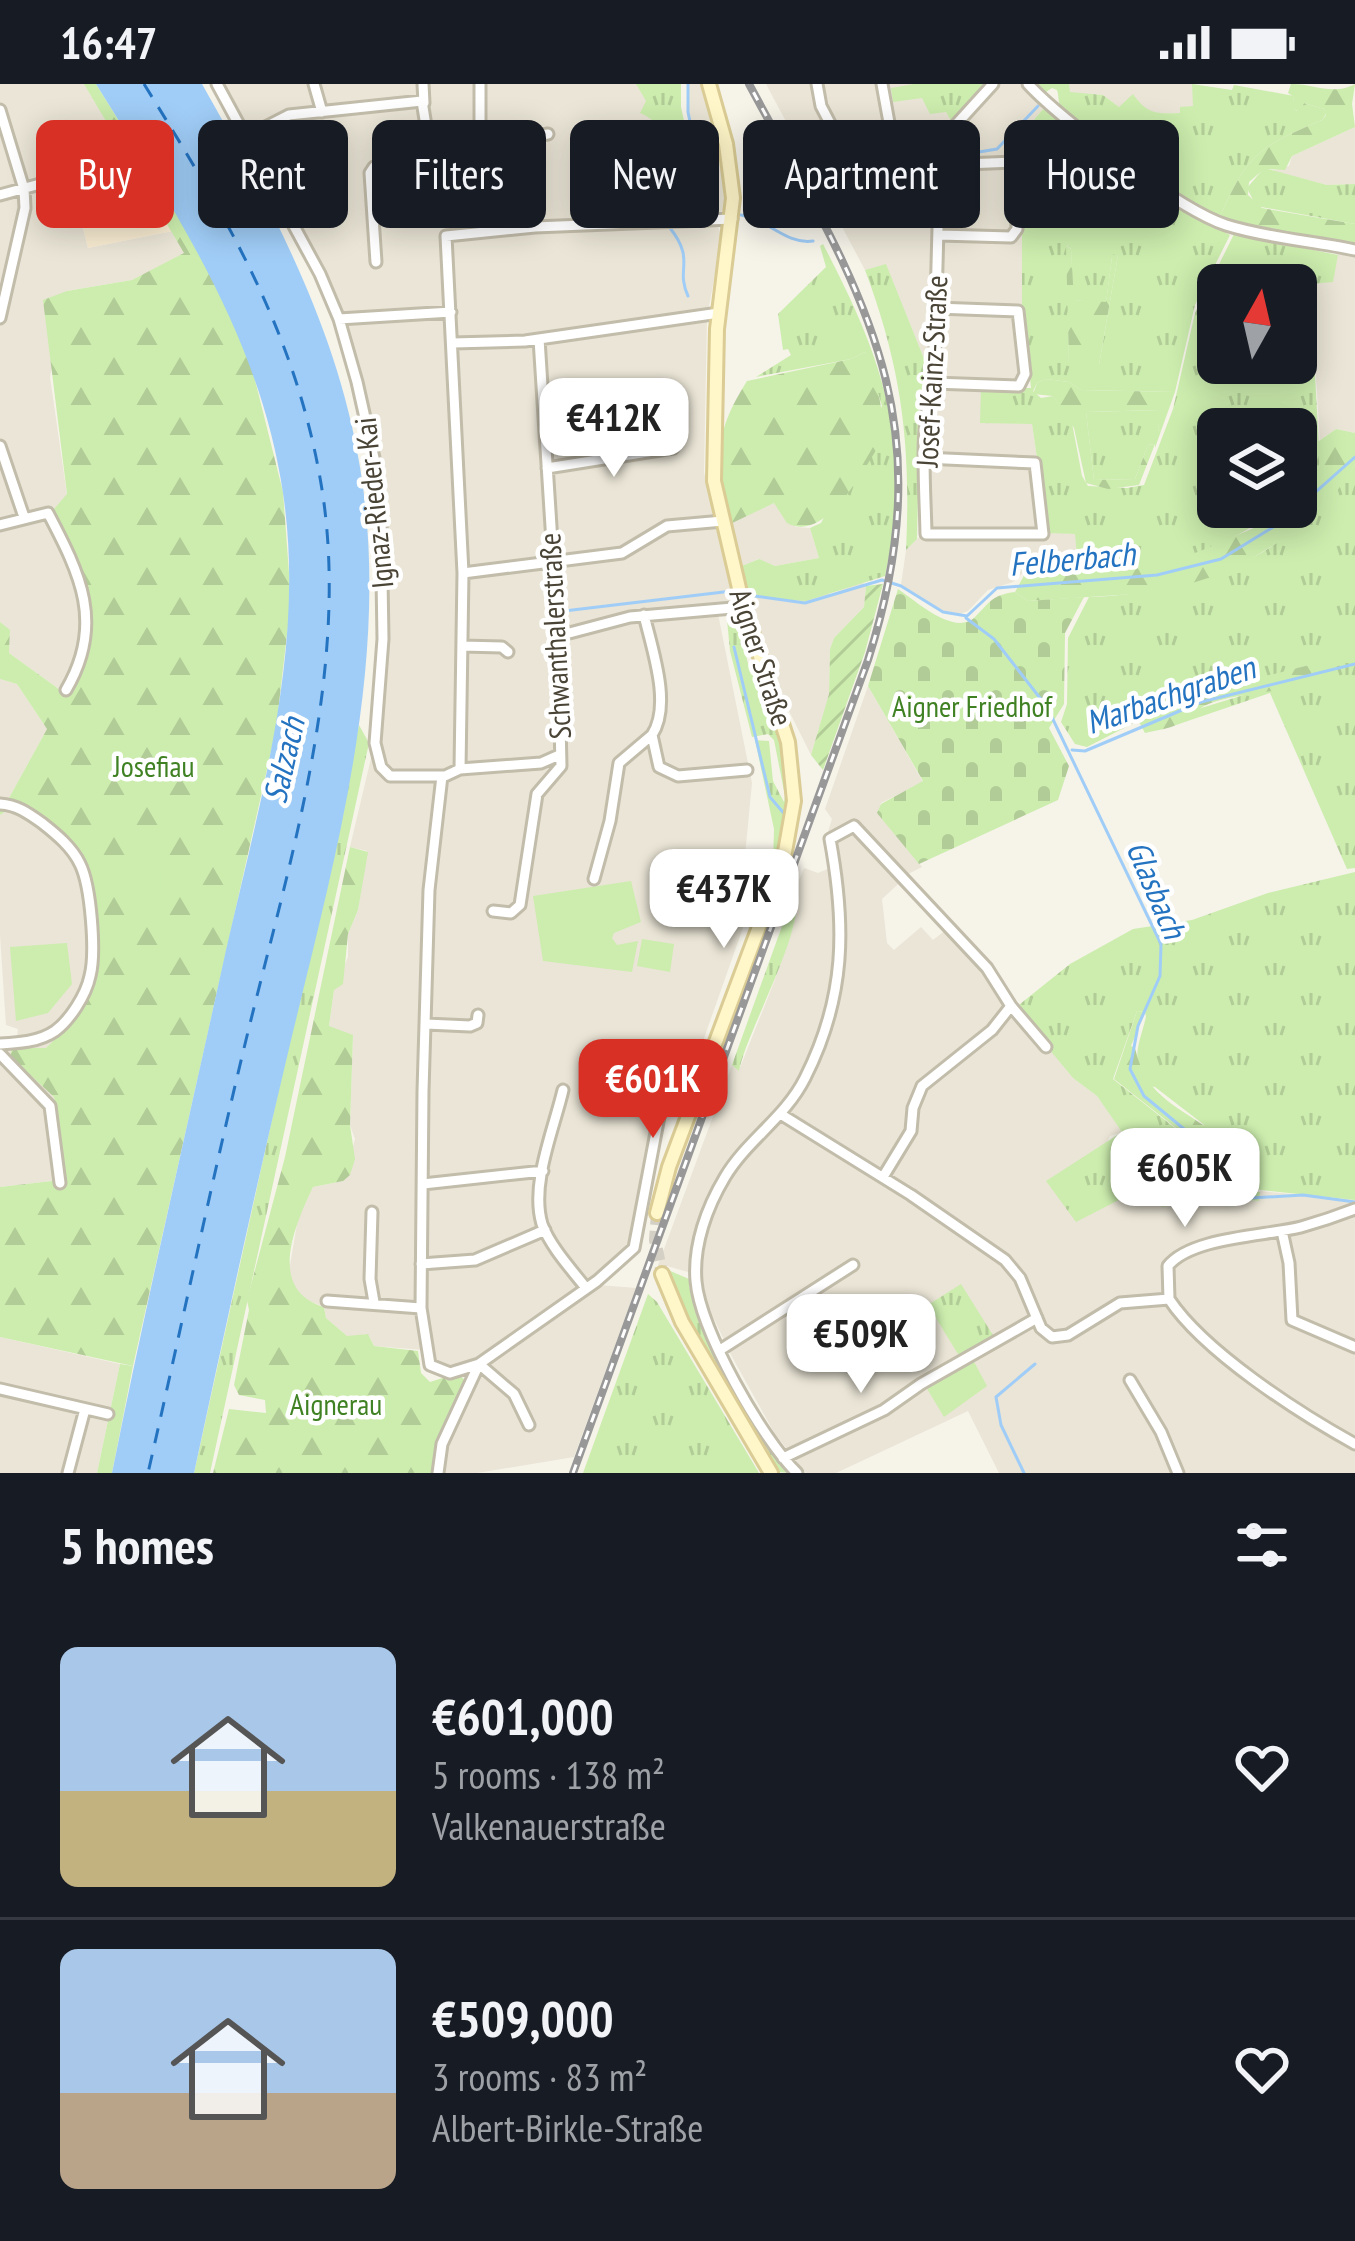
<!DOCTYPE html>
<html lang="en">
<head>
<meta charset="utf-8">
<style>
	body { margin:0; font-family:"PT Sans Narrow",sans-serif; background:#242831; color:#f1f3f6; height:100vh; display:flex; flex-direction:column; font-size:45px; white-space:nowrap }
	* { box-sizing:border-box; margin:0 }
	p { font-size:39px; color:#9ea1a6 }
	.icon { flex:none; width:66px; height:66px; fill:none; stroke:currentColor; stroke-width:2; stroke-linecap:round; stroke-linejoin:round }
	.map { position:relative; height:1389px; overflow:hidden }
	.details { display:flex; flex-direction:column; background:#171b24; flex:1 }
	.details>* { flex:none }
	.banner { position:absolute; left:36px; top:36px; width:1284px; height:108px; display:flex; gap:24px }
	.needle { width:78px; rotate:8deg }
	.buttons { position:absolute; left:1197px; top:180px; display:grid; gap:24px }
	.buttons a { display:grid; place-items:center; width:120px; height:120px; border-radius:18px; background:#171b24; box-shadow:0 6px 30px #0003; font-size:60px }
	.price { position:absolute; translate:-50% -102px; padding:0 27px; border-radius:24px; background:#fff; color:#222; font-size:39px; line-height:78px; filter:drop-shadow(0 3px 6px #0008) }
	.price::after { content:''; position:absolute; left:50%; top:72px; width:36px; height:27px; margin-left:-18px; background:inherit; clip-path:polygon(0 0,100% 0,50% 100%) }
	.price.active { background:#d93025; color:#fff }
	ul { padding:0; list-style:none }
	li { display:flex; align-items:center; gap:36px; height:300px; padding:0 60px }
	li+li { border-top:3px solid #363941 }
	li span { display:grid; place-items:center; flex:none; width:336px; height:240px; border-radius:18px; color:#555 }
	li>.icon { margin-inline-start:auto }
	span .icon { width:144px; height:144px; fill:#fffc; stroke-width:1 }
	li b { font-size:51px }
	h2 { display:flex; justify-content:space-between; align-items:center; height:144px; padding:0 60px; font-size:51px }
	.chip { padding:0 42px; border-radius:18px; background:#171b24; box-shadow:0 6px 30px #0003; font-size:42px; line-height:108px }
	.chip.active { background:#d93025; color:#fff }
	.status { display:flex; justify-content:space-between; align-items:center; height:84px; padding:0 60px; background:#171b24; direction:ltr }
	.status svg { height:33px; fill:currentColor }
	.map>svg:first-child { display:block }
</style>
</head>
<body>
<div class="status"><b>16:47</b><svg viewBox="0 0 49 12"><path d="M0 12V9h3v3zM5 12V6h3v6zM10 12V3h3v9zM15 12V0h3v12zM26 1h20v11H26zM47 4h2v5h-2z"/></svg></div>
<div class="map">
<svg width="1355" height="1389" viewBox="0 0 1355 1389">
	<defs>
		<pattern id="grass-tufts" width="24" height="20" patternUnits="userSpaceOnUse" patternTransform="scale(3)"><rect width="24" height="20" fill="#ccedae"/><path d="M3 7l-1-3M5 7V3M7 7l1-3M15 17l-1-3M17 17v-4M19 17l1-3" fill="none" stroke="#b1cc96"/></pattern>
		<pattern id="forest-firs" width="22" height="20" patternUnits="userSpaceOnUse" patternTransform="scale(3)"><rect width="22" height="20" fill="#ccedae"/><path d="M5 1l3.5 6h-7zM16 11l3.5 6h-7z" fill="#b1cc96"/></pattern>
		<pattern id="cemetery-stones" width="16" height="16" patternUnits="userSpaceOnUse" patternTransform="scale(3)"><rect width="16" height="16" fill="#ccedae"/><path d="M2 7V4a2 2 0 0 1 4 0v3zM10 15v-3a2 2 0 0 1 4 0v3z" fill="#b1cc96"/></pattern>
		<pattern id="garden-furrows" width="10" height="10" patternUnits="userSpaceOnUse" patternTransform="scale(3)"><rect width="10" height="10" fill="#ccedae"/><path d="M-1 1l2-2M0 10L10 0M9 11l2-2" fill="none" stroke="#b1cc96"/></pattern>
	</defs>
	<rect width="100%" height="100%" fill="#f6f3e9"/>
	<path fill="#eae5d6" d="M0 0H84L133 80 71 97 88 164 173 147 185 170 132 196 67 207 50 293 67 411 54 426 86 497V534L91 543 90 564 67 611 9 569 10 547 0 538Z
		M219 0H636L647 17 650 34 670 62 662 142 710 140 718 143 722 153 707 233 704 388 716 443 774 419 796 443 810 444 819 474 775 482 758 475 743 482 749 508 831 510 862 498 866 502 864 523 834 554 830 565 829 611 811 671 783 615 750 519 716 520 752 699 745 771 769 770 691 991 665 996 634 1159 598 1201 636 1204 574 1373 477 1389H443V1367L472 1305 466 1288 438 1284 424 1266 374 1262 368 1250 348 1253 326 1234 324 1223 299 1213 292 1203 289 1187 298 1134 313 1103 343 1097 355 1055 350 1041 353 952 329 943 334 906 348 873V850L358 826 367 767 350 763 376 653 383 429 350 276 311 175 262 86 315 79 314 65 259 69Z
		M687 0H702L721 70 726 123 718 130 665 132 678 82 698 74 687 26Z
		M766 0H1023L1043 25 1023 49 1022 69V222L1029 294 1016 298 980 338 1032 340 1048 448 1076 450 1078 483 1028 484 1013 498 988 506 968 527 957 531 944 529 901 501 906 466 924 448 929 287 886 181 865 186Z
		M1069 0H1192L1194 22 1181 29 1153 30 1143 24 1119 23 1103 11 1069 9Z
		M1355 43V100L1327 101 1272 87 1289 82 1292 72Z
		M1338 160 1355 163V349L1336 345 1320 356 1310 200 1333 197Z
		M0 595 17 600 47 645 9 714 0 720Z
		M868 602 923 698 881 719 878 729 922 783 910 789 882 815 887 859 894 866 921 843 933 856 951 842 1073 994 1097 1012 1118 1041 1122 1048 1110 1052 1075 1137 1152 1099 1163 1123 1210 1115 1258 1117 1260 1107 1355 1116V1389H999L968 1327 836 1389H806L775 1350 731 1271 708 1222 702 1192 667 1182 657 1184 732 981 739 986 774 898 794 839 799 813 795 806 804 784 818 789 830 784 824 761 832 735 825 725Z
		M19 719 70 756 87 784 94 832 95 896 77 934 46 964H13L54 1013 63 1081 52 1097 0 1103V953L17 952 18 945 6 941 0 851V731Z
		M0 1253 120 1280 97 1389H0Z"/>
	<path fill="#f9ecd2" d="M133 80 173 147 88 164 71 96Z"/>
	<path fill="url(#grass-tufts)" fill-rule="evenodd" d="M636 0H681V23L692 73 675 78 661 127 663 113 657 111 658 102H664C668 71 674 44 640 29L646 17Z
		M914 0H991L952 38 946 28 930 30 922 14 893 18 891 4Z
		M1038 0H1069L1070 8 1103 11 1119 23 1133 10C1147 30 1156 30 1180 29V23L1193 22 1192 0 1232 6 1234 1 1294 12 1293 24 1297 27 1304 19 1324 25 1326 30 1322 36C1258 63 1247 71 1219 135 1192 123 1073 47 1061 25 1058 19 1059 12 1057 6L1052 4 1043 10 1036 3Z
		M1043 25 1160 111 1230 151 1195 221 1175 308 1081 306 1069 298 1046 295 1037 299 1033 307 1041 314 1053 312 1072 339 1082 392 1088 402 1127 404 1144 401 1173 325 1195 229 1234 150 1338 171 1333 198 1310 200 1320 382 1296 408V345H1218V423H1279C1234 463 1138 497 1078 483L1075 450 1048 449 1032 340 980 339 981 304H1031L1022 222V69L1023 49ZM1067 161 1071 165 1073 216 1106 219 1112 173 1118 171 1099 281 1069 280ZM1218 201H1296V279H1218Z
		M1264 84 1327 101 1355 100V140L1256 122 1247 104Z
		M823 160C883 275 914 360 885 492L806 517 771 515 748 508 742 482 759 475 775 482 819 474 810 444 821 439 882 322 865 268 851 275 756 293 791 271 788 265 783 266 778 230 826 183 820 162Z
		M886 180 929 287 928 301 920 313 917 455 906 466C911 360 902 285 865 186Z
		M1161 326 1158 346 1161 347 1155 364V360L1148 361 1135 395 1094 396 1086 328Z
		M1355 381V784L1347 785 1270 609 1176 641 1198 625 1260 606 1309 581 1171 620 1087 663 1075 660 1061 638 1067 620 1068 554 1089 513C1200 509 1288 475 1355 381Z
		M734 535C745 550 744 570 750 585 754 595 764 605 769 616 797 677 792 753 764 814L773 778 774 745 755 656 769 657 773 697 784 718 785 712 774 656 768 650 752 653 730 567 727 536Z
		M359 641 369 659 210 1389H194Z
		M1355 788V1116L1260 1106 1252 1097 1243 1105 1236 1098 1227 1097 1225 1084 1212 1072 1209 1050 1203 1040 1155 1003 1147 1002C1131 971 1138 965 1146 933L1145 928 1137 927 1113 995 1189 1055 1210 1115 1162 1123 1152 1099 1076 1138 1046 1097 1122 1048 1097 1012 1073 994 1015 924 1070 880 1133 845 1192 836 1268 809Z
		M795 806C808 843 747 945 739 987L732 981Z
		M668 1186 689 1195V1203L767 1360 791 1389 778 1388 676 1214 658 1195 657 1199 658 1191Z
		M961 1200 996 1256 961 1275 928 1221Z
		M648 1210 657 1218 759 1389H583Z"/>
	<path fill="url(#forest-firs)" d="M84 0H96L200 167 250 276 283 408 291 516 276 645 133 1282 0 1253V1103L52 1097 63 1081 54 1013 10 972 12 964H46C65 945 89 923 95 896 102 865 91 783 72 758 59 743 36 731 19 719L0 731V720L9 714 47 645 17 600 0 595V538L10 546 9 569 67 611 90 564 91 543 86 534V497L54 425 67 410 43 216 67 207 132 196 184 169Z
		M1291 0C1316 0 1332 12 1355 0L1352 20 1355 43 1292 72 1285 86 1264 85 1249 98 1248 111 1262 124 1355 140V163L1219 135C1247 71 1258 63 1322 36L1326 31 1324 25 1304 19 1298 27 1292 24 1294 13 1288 9Z
		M1066 161 1071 165 1074 216 1106 218 1112 173 1115 168 1118 171 1099 281 1094 285H1073L1069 280Z
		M865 268 875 291 886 350C867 379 827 461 787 439L774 419 728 441C716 379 712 352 747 297L851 275Z
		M1046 295 1069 298 1081 306 1175 308 1161 347 1158 346 1160 326 1086 328 1094 396 1135 395 1148 361 1155 360 1139 401 1108 405 1086 399 1074 344 1053 312 1033 310 1037 299Z
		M1336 345 1355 349V381L1337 407 1293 449 1233 486 1164 508 1028 517 1015 508 1028 484 1125 487 1198 468 1256 443 1279 423H1296V408L1320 382 1316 359Z
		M1309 581H1321L1325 592C1295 609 1248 607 1214 618 1200 622 1193 631 1182 638 1171 645 1157 646 1145 649L1139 638 1189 612Z
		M350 763 368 768 358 826 348 850 343 900 334 906 329 942 353 951 350 1041 355 1075 350 1091 343 1097 313 1103C294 1143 267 1206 324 1223L326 1234 347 1252 368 1250 374 1262 418 1267 421 1289 430 1298 455 1290 463 1294 466 1300 436 1389H213L229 1325 266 1329 265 1316 239 1311 234 1301 249 1226 247 1216 285 1073Z
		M1137 927 1145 928 1131 962 1135 964C1145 1009 1170 1018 1206 1043 1213 1077 1220 1104 1260 1108L1259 1117 1216 1113 1213 1104 1206 1105 1190 1055 1114 995Z"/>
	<path fill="url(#cemetery-stones)" d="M898 505C916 517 955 553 975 533 990 518 992 511 1015 508L1028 517 1084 513 1065 549 1064 620 1049 644 1069 682 1058 716 919 780 877 729 881 720 923 697 868 602Z"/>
	<path fill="#ccedae" d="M143 780 160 782 161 808 152 831 142 836 132 834 133 804Z
		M631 797 641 838 614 849 612 854 617 861 638 857 632 888 543 877 533 812Z
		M642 855 674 860 670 888 637 882Z
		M67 859 72 900 48 929 16 937 10 863Z
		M973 1276 987 1302 944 1333 926 1303Z
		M120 1280 133 1282 112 1389H97Z"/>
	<path fill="url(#garden-furrows)" d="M883 500 865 568 823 686 811 671 829 610 830 565 834 554 864 523 866 502Z"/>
	<path fill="#a0cdf7" d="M96 0H202C271 122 337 243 360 383 393 580 332 783 287 973 254 1111 224 1250 194 1389H112C147 1214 188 1040 226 866 260 717 306 563 283 409 260 254 177 130 96 0Z"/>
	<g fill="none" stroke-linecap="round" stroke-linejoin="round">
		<path stroke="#a0cdf7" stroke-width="3" d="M949 73 997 65 1038 22
			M668 130 687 131
			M693 130 716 128
			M666 131 677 85 698 76 688 28V0
			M741 131C768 135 786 161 813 157
			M670 144C696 177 675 184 688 212
			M747 511 805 519 882 496 901 502 943 528 967 532 997 504 1157 491 1221 475 1283 437 1355 373
			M564 527 732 507
			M966 534 994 555 1047 623 1161 860 1160 892 1138 942 1130 985 1144 1012 1195 1054 1216 1110 1233 1115 1303 1111 1355 1118
			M734 563 770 713 787 733
			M1072 666 1085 667 1201 618 1355 580
			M1024 1389 1001 1341 996 1313 1035 1280"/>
		<path stroke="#2473c1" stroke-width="3" stroke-dasharray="15 12" stroke-linecap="butt" d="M144 0C227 134 299 253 323 412 349 591 288 783 246 956 211 1100 181 1245 148 1389"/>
		<path stroke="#d4d0c5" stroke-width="12" stroke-dasharray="12 6" stroke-linecap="butt" d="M657 1129 655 1156 662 1190"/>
		<defs>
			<path id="minor" d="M217 0 320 190 339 235 357 298 374 374 381 434 383 555 375 659 381 683 390 692H445L460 685 541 679 559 671
				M314 0 322 28
				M423 0 424 19
				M480 0V49
				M817 0 821 22 858 93 901 76 940 69
				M882 0 896 77
				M1028 0C1062 37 1180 126 1226 141 1267 154 1313 157 1355 166
				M0 26 24 105 25 124 0 234
				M248 52 289 31 422 17 427 48 432 51 478 47 484 59 548 50
				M0 111 128 76
				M939 151 1011 153 1017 145 1015 78 940 81
				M376 178 370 89 374 83 470 73 480 75 490 147
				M339 235 451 228
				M453 259 525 257 719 229
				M933 299 1019 302 1025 290 1018 227 936 224
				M0 362 24 433
				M924 374 1035 379 1043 450H926C925 398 919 342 934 293L940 69 952 45 993 0
				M547 384 673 364
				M0 441 48 429C80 490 105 540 66 606
				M463 489 622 469 667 442 723 437
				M644 531C652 565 672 621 652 651L659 683 678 692 747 686
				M558 552 630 533 744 523
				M462 562 502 563 508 568
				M460 685 463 489 446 152 535 143 732 135
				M442 692 429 806 423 1007 421 1224 430 1281 450 1289 479 1280 597 1197 634 1164 665 1001 674 994 700 1000
				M0 720C17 721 28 729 42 739 56 750 72 763 80 780 91 802 96 869 90 892 86 911 70 936 55 947 39 958 18 959 0 960
				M854 742 987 884 1011 922 1046 963
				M594 795 610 737 619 679 652 651
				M493 827 511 829 520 821 537 710 561 682 558 552 539 255
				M426 940 470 942 477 939 478 931
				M0 970 50 1022 60 1099
				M563 1006C554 1045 530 1100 542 1140 550 1162 571 1185 586 1204
				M782 1031 911 1111 1005 1176 1020 1194 1041 1244 1052 1253 1068 1251 1120 1219 1169 1215
				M883 1093 911 1047 913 1024 922 1002 992 946 1011 922
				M423 1100 543 1087
				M372 1128 370 1195 374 1218
				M1282 1147 1289 1179 1292 1236 1355 1263
				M421 1180 475 1176 545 1146
				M1169 1215C1204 1268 1299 1329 1355 1360
				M1169 1215 1168 1182C1191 1153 1266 1152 1301 1143 1319 1138 1337 1132 1355 1125
				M327 1217 421 1224
				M720 1266 853 1181
				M479 1280 514 1310 529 1341
				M1130 1296 1161 1348 1178 1389
				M0 1305 108 1330
				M783 1374 884 1326 921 1300 1037 1234
				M68 1389 85 1325
				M438 1389 442 1360 479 1280
				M797 1389C762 1355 700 1246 696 1197 693 1161 707 1123 725 1093 747 1056 785 1034 805 994 846 913 846 842 830 755L854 742"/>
			<path id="secondary" d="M657 1129 669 1083 783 779 794 717 788 658 742 517 714 397 717 245 733 114 726 60 709 0
				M662 1190 682 1238 771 1389"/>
		</defs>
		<use href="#minor" stroke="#c2bcaa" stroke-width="15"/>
		<use href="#secondary" stroke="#dacc94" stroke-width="18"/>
		<use href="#minor" stroke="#fff" stroke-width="9"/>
		<use href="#secondary" stroke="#fff6c9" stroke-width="12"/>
		<defs>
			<path id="rail" d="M573 1389 868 576C946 330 862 210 749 0"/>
		</defs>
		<use href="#rail" stroke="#989898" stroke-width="8"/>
		<use href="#rail" stroke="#fff" stroke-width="3" stroke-dasharray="9" stroke-linecap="butt"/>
	</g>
	<g text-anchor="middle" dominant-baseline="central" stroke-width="9" stroke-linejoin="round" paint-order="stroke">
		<g font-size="30" fill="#4a4436" stroke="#fff">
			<text transform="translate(931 287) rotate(-87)">Josef-Kainz-Straße</text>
			<text transform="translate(373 419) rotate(-96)">Ignaz-Rieder-Kai</text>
			<text transform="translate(554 552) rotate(-93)">Schwanthalerstraße</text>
			<text transform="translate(762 573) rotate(72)">Aigner Straße</text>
		</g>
		<g font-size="30" fill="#408223" stroke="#fff">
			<text x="972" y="621">Aigner Friedhof</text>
			<text x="154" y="681">Josefiau</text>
			<text x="336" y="1319">Aignerau</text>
		</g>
		<g font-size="33" font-style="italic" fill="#2473c1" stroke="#fff">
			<text transform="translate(1072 474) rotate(-5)">Felberbach</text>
			<text transform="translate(1170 610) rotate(-19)">Marbachgraben</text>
			<text transform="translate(283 676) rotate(-77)">Salzach</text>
			<text transform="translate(1157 805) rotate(67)">Glasbach</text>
		</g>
	</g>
</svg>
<div class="buttons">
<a><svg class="needle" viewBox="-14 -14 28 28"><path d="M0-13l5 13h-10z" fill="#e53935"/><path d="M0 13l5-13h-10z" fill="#9ea1a6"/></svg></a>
<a><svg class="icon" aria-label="layers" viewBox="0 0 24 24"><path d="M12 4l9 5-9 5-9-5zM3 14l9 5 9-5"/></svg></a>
</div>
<b class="price" style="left:614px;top:396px">€412K</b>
<b class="price" style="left:724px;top:867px">€437K</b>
<b class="price active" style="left:653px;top:1057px">€601K</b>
<b class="price" style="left:1185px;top:1146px">€605K</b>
<b class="price" style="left:861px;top:1312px">€509K</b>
<div class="banner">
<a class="chip active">Buy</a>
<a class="chip">Rent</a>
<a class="chip">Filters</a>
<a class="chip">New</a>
<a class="chip">Apartment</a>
<a class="chip">House</a>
</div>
</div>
<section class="details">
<h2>5 homes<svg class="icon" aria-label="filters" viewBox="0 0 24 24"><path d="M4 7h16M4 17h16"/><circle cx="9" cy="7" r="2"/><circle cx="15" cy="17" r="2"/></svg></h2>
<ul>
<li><span style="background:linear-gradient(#a9c7e8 60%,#c2b280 0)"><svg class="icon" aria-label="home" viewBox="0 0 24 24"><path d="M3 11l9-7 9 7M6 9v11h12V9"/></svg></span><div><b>€601,000</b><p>5 rooms · 138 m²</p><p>Valkenauerstraße</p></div><svg class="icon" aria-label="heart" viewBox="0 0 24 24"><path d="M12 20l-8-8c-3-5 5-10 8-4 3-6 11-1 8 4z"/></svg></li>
<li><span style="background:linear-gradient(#a9c7e8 60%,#b9a48a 0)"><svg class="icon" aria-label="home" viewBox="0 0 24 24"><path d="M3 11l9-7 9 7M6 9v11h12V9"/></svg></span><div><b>€509,000</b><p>3 rooms · 83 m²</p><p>Albert-Birkle-Straße</p></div><svg class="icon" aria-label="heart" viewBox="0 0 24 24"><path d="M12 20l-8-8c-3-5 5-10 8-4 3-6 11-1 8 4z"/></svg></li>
</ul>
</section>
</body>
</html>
